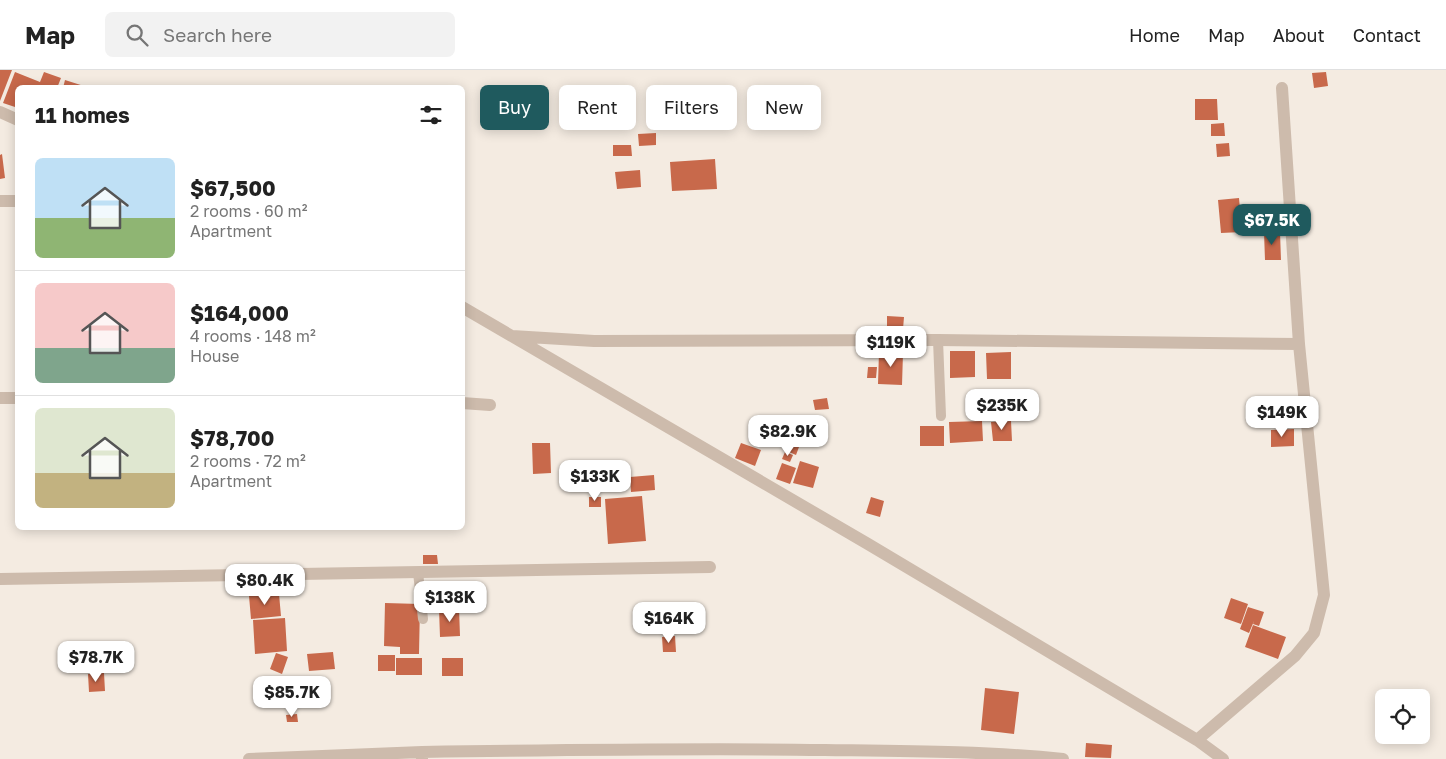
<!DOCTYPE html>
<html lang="en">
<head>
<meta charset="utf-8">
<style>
	body { margin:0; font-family:"Golos Text",sans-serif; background:#f2f2f2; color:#222; height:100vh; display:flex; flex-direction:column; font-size:19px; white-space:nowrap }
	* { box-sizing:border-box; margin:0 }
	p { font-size:16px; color:#767676 }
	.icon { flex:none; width:28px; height:28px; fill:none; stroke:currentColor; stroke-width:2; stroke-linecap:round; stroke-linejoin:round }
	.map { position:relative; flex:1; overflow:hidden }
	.drawer { position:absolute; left:15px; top:15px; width:450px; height:445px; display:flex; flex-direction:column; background:#fff; border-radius:8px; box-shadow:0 2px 12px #0003 }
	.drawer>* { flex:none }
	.top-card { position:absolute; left:480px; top:15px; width:475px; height:45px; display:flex; gap:10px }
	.controls { position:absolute; left:1375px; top:619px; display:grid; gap:10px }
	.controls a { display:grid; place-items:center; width:55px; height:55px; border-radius:8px; background:#fff; box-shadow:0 2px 12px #0003; font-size:25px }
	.price { position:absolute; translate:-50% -42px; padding:0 11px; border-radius:10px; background:#fff; color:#222; font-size:16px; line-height:32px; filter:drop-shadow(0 1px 2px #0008) }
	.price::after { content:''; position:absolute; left:50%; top:30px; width:15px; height:11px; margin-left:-8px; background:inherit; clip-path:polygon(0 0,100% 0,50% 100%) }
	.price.current { background:#1f5a5e; color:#fff }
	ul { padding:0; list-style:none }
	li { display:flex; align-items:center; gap:15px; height:125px; padding:0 20px }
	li+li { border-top:1px solid #e0e0e0 }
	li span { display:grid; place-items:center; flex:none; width:140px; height:100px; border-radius:8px; color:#555 }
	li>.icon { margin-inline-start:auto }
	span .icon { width:60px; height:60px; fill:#fffc; stroke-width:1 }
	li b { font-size:21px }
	h2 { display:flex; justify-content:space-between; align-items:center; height:60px; padding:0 20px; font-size:21px }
	.chip { padding:0 18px; border-radius:8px; background:#fff; box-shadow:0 2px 12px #0003; font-size:18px; line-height:45px }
	.chip.current { background:#1f5a5e; color:#fff }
	header { display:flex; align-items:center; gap:30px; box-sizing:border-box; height:70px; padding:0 25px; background:#fff; border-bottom:1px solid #e0e0e0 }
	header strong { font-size:24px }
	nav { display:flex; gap:28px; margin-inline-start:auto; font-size:18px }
	.search { width:350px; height:45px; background:#f2f2f2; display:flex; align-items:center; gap:12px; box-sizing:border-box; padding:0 18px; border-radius:8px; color:#767676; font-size:19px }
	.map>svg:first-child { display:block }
</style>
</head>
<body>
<header>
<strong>Map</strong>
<div class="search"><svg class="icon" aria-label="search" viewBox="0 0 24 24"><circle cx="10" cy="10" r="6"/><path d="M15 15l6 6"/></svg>Search here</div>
<nav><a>Home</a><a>Map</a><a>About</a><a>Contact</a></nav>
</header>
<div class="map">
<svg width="1446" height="689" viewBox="0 0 1446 689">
	<rect width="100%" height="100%" fill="#f4ebe1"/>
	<path fill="#c8694b" d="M0 0H12L0 31Z
		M15 2 40 12 44 2 61 8 57 18H18V38L3 33Z
		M1326 2 1328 16 1314 18 1312 3Z
		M65 10 87 17 86 18H63Z
		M1195 29H1217L1218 50H1195Z
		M1224 53 1225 66H1211V54Z
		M656 63V75L639 76 638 64Z
		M1229 73 1230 86 1217 87 1216 74Z
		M613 75H631L632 86H613Z
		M2 84 5 108 0 109V85Z
		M715 89 717 119 672 121 670 92Z
		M640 100 641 117 617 119 615 102Z
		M1239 128 1242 162 1221 163 1218 130Z
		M1264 162H1280L1281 190H1265Z
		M887 246 904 247 903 259H887Z
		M950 281H975V307L950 308Z
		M879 282 903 283 902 315 878 314Z
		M1011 282V309H987L986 283Z
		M868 297H877L876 308H867Z
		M1006 320 1007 340 988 341 987 321Z
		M827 328 829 339 815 340 813 330Z
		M982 351 983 371 950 373 949 352Z
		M1011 351 1012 371H993L991 352Z
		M920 356H944V376H920Z
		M1294 359V376L1271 377V360Z
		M532 373H550L551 403 533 404Z
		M741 373 761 380 755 396 735 388Z
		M791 374 799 377 796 385 789 382Z
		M785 382 793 385 790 392 782 389Z
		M591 391 592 409 568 410 567 392Z
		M800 391 819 397 813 418 793 413Z
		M782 393 796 398 790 414 776 409Z
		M654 405 655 420 631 422 630 407Z
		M642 426 646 471 608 474 605 429Z
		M589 427H601V437H589Z
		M871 427 884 431 880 447 866 443Z
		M423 485H437L438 494H423Z
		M279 524 281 546 251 549 249 526Z
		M1231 528 1248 534 1241 554 1224 548Z
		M385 533 420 534 419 584H400V577L384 576Z
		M1248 537 1264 542 1259 556 1253 554 1254 551 1249 563 1240 559Z
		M459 538 460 566 440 567 439 539Z
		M285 548 287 581 255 584 253 550Z
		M1253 555 1286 567 1278 589 1245 577Z
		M675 566 676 582H663L662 567Z
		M333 582 335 599 309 601 307 584Z
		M276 583 288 587 282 604 270 599Z
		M378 585H395V601H378Z
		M396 588H422V605H396Z
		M442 588H463V606H442Z
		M104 603 105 621 89 622 88 604Z
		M985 618 1019 622 1014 664 981 660Z
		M297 644 298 652H287L286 645Z
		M1086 673 1112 675 1111 688 1085 687Z"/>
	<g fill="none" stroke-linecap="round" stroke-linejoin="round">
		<path stroke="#cdbbac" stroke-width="10" d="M938 270 941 346
			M418 502 423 549"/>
		<path stroke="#cdbbac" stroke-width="12" d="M0 42 18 50
			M0 131H18
			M462 237 868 474 1197 670 1223 689
			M512 266 594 271 938 270 1299 274 1282 18
			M0 328H18
			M462 333 490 335
			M0 509 710 497
			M1197 670 1295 586 1314 563 1324 525 1299 274
			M422 682C556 680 691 678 825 680 904 681 984 681 1063 689
			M249 689 422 682V689"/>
	</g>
</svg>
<div class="controls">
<a><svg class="icon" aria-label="locate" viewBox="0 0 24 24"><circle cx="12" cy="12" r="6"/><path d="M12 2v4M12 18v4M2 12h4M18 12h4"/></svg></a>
</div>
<b class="price current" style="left:1272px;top:176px">$67.5K</b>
<b class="price" style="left:891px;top:298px">$119K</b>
<b class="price" style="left:1002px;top:361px">$235K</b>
<b class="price" style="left:1282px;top:368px">$149K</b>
<b class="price" style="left:788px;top:387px">$82.9K</b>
<b class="price" style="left:595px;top:432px">$133K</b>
<b class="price" style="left:265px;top:536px">$80.4K</b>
<b class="price" style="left:450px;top:553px">$138K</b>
<b class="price" style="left:669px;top:574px">$164K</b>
<b class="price" style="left:96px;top:613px">$78.7K</b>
<b class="price" style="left:292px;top:648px">$85.7K</b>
<div class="top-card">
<a class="chip current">Buy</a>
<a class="chip">Rent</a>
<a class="chip">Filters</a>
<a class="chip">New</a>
</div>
<section class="drawer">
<h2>11 homes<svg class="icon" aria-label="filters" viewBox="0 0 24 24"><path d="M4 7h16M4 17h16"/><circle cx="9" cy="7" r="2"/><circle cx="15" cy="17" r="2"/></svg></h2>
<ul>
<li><span style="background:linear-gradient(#bfe0f5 60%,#8fb573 0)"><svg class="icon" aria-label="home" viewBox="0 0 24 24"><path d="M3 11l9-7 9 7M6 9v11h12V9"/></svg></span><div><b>$67,500</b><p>2 rooms · 60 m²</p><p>Apartment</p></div></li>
<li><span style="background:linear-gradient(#f6c9c9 65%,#7fa58c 0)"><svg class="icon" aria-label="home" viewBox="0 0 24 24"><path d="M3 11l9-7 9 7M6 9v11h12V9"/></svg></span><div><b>$164,000</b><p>4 rooms · 148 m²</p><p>House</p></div></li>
<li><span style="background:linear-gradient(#dfe7d0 65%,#c2b280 0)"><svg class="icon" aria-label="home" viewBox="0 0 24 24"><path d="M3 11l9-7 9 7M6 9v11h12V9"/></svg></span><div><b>$78,700</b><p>2 rooms · 72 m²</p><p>Apartment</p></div></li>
</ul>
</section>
</div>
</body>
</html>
